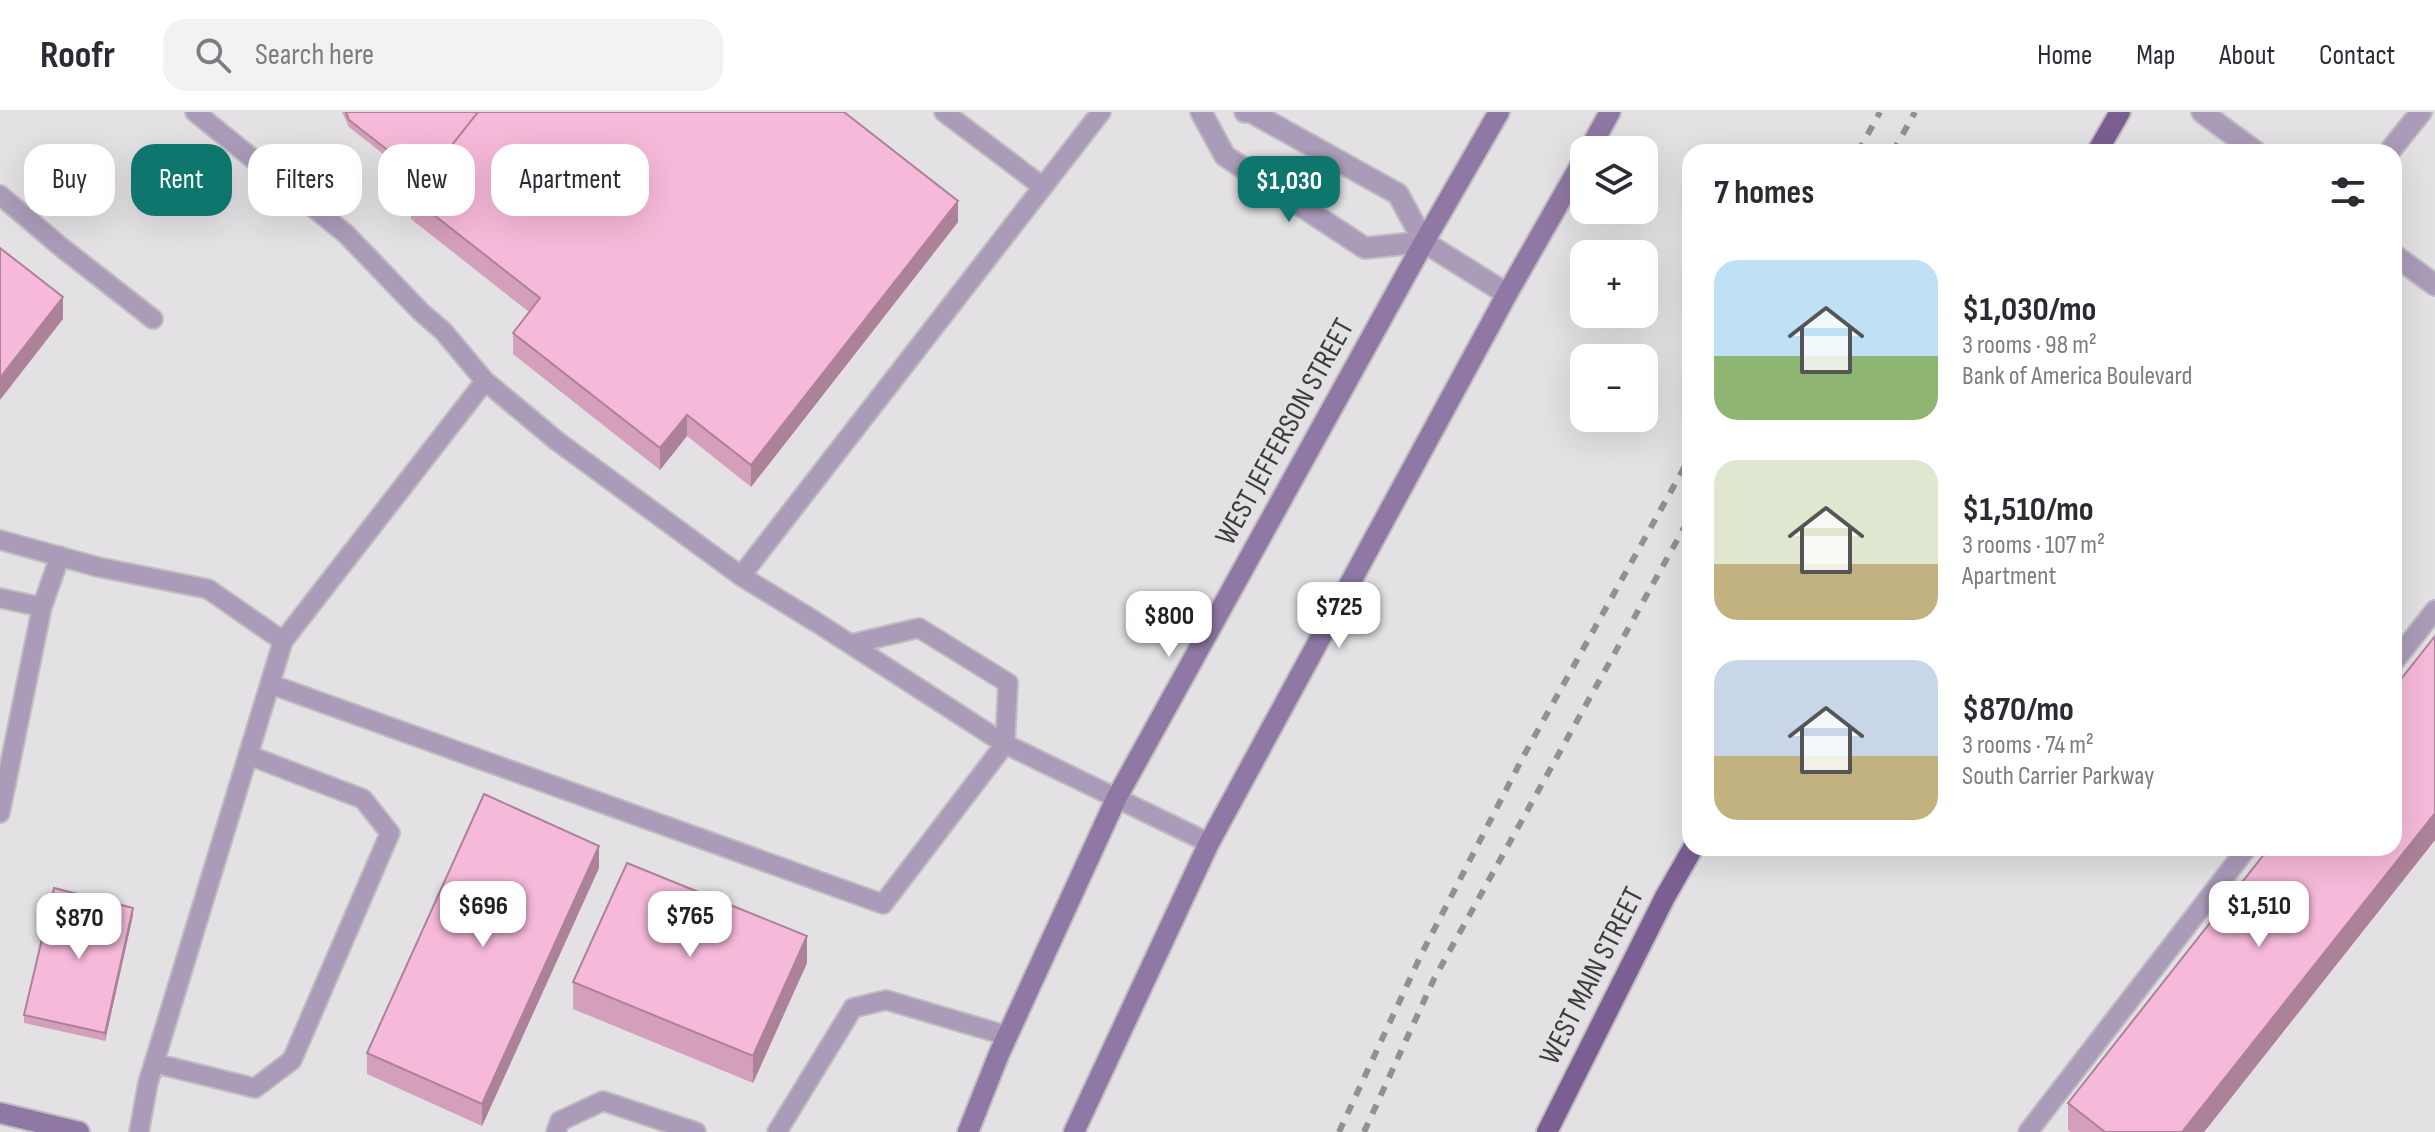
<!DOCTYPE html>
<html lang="en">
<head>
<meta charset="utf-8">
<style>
	body { margin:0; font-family:"Sofia Sans Condensed",sans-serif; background:#f2f2f3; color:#2b2b33; height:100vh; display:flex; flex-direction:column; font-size:30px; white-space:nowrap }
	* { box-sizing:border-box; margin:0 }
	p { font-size:26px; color:#7c7c81 }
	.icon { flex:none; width:44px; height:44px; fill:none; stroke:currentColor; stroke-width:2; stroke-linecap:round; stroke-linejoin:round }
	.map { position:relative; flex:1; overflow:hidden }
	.drawer { position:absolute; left:1682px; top:32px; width:720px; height:712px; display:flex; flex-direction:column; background:#fff; border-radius:24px; box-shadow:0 8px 32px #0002 }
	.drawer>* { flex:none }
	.guide { position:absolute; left:24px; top:32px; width:760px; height:72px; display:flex; gap:16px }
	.controls { position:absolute; left:1570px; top:24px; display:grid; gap:16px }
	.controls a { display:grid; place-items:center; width:88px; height:88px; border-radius:16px; background:#fff; box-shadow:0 8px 32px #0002; font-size:40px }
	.price { position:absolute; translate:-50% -68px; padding:0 18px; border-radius:16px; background:#fff; color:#222; font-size:26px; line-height:52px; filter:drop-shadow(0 2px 4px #0008) }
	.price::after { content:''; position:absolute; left:50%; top:48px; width:24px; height:18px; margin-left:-12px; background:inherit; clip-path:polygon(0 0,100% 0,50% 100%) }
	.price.selected { background:#0f766e; color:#fff }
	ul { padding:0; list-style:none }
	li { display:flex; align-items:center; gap:24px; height:200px; padding:0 32px }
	li span { display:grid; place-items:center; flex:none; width:224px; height:160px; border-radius:24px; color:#555 }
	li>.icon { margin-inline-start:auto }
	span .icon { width:96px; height:96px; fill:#fffc; stroke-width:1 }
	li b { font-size:34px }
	h2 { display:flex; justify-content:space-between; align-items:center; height:96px; padding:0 32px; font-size:34px }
	.chip { padding:0 28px; border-radius:24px; background:#fff; box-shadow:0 8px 32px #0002; font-size:28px; line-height:72px }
	.chip.selected { background:#0f766e; color:#fff }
	header { display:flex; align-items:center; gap:48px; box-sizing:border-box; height:112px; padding:0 40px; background:#fff; border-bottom:2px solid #e1e1e2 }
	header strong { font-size:38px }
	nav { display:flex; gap:44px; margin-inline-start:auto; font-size:28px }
	.search { width:560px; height:72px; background:#f2f2f3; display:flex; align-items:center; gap:20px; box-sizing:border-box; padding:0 28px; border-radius:24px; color:#7c7c81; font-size:30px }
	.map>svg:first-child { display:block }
</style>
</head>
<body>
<header>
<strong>Roofr</strong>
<div class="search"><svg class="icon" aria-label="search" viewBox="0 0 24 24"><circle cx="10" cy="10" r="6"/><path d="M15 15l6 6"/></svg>Search here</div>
<nav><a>Home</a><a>Map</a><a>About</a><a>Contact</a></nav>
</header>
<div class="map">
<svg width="2435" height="1020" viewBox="0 0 2435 1020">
	<rect width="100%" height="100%" fill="#e4e1e4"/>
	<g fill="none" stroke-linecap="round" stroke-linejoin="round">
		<defs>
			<path id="service" d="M195 0 346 122 421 200 443 219 485 269 557 329 741 464 816 510 1005 632 1209 731
				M944 0 1043 75
				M0 83 61 135 153 207
				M0 428 98 455 208 477 283 529
				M741 464 1101 0
				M0 486 42 495 0 701
				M42 495 60 444
				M2394 550 2435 498
				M270 572 883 792 1005 632 1008 571 919 516 851 532
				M154 951 255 976 292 948 390 721 363 687 248 643
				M139 1020 148 971 283 529 485 269
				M556 1020 560 1009 603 989 696 1020
				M777 1020 853 896 886 888 1008 924
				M2028 1020 2247 736"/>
			<path id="minor" d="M2202 0 2256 40
				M2389 40 2421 0
				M2394 143 2435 173"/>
			<path id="tertiary" d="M1201 0 1225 44 1365 136 1424 130
				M1245 0H1251L1398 82 1424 130 1507 182"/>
			<path id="secondary" d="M1589 38 1610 0
				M0 1001 79 1020
				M968 1020 999 942 1117 685 1424 130 1499 0
				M1074 1020 1209 731 1507 182 1584 47"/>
			<path id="primary" d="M2097 40 2120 0
				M1547 1020 1665 785 1693 736"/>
		</defs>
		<use href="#service" stroke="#bfbdbf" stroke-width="22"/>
		<use href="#minor" stroke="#bfbdbf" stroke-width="24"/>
		<use href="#tertiary" stroke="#bfbdbf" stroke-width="24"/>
		<use href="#secondary" stroke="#bfbdbf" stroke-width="24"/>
		<use href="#primary" stroke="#bfbdbf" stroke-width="24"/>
		<use href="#service" stroke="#aa9bb9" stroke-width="18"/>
		<use href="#minor" stroke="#aa9bb9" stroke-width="20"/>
		<use href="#tertiary" stroke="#aa9bb9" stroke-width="20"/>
		<use href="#secondary" stroke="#8f78a3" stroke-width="20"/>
		<use href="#primary" stroke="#7b5f93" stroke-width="20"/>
		<path stroke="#929092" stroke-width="6" stroke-dasharray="10 10" stroke-linecap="butt" d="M1858 40 1880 0
			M1893 40 1915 0
			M1339 1020 1421 843 1523 645 1690 345
			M1364 1020 1434 867 1690 405"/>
	</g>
	<path fill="#d49fbb" d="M342 0H844L958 110 751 375 687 324 660 358 513 242V221L529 200 411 107V85L421 72 349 15Z
		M2435 524V728L2204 1020H2071L2068 1018V991Z
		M599 756 482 1014 367 962V941Z
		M133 803 105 929 24 911V903Z
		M807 851 753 971 573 897V870Z"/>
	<path fill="#ac8298" d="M958 89V110L751 375V353Z
		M63 185V207L0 288V266Z
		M687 303V324L660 358V336Z
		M2435 701V728L2204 1020H2182Z
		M599 734V756L482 1014V992Z
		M133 796V803L105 929V921Z
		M807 824V851L753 971V944Z"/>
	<path fill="#f6b9d9" stroke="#ac8298" stroke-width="2" d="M346 0H478L425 67 349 8Z
		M478 0H844L958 89 751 353 687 303 660 336 513 221 540 186 411 85Z
		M0 136 63 185 0 266Z
		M2435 524V701L2182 1020H2105L2068 991 2269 736H2394V576Z
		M484 682 599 734 482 992 367 941Z
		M627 751 807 824 753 944 573 870Z
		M54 776 133 796 105 921 24 903Z"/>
	<g text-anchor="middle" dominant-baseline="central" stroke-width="8" stroke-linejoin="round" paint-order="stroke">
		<g font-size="30" fill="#3d3c3d" stroke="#e4e1e4">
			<text transform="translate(1285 320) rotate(-61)">WEST JEFFERSON STREET</text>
			<text transform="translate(1592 864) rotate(-63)">WEST MAIN STREET</text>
		</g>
	</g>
</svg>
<div class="controls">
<a><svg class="icon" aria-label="layers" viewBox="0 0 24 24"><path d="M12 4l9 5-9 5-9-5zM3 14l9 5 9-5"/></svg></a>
<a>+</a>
<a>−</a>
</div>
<b class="price selected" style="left:1289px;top:112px">$1,030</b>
<b class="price" style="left:1339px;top:538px">$725</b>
<b class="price" style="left:1169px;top:547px">$800</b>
<b class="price" style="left:483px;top:837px">$696</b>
<b class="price" style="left:2259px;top:837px">$1,510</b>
<b class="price" style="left:690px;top:847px">$765</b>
<b class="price" style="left:79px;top:849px">$870</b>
<div class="guide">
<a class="chip">Buy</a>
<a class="chip selected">Rent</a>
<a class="chip">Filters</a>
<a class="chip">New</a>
<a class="chip">Apartment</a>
</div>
<section class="drawer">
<h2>7 homes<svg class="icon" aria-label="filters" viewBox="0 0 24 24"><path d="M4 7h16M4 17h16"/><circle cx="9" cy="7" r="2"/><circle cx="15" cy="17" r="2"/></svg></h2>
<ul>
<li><span style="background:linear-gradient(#bfe0f5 60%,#8fb573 0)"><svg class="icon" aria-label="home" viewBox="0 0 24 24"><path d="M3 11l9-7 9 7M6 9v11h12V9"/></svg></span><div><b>$1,030/mo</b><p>3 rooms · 98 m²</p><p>Bank of America Boulevard</p></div></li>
<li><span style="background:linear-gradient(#dfe7d0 65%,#c2b280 0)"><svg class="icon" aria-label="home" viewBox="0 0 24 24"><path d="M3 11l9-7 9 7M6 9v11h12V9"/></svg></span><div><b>$1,510/mo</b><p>3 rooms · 107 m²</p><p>Apartment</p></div></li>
<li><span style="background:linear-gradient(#c9d6e8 60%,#c2b280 0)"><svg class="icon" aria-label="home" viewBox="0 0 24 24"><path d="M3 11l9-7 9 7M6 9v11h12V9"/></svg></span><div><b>$870/mo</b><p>3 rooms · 74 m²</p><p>South Carrier Parkway</p></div></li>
</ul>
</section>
</div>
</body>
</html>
